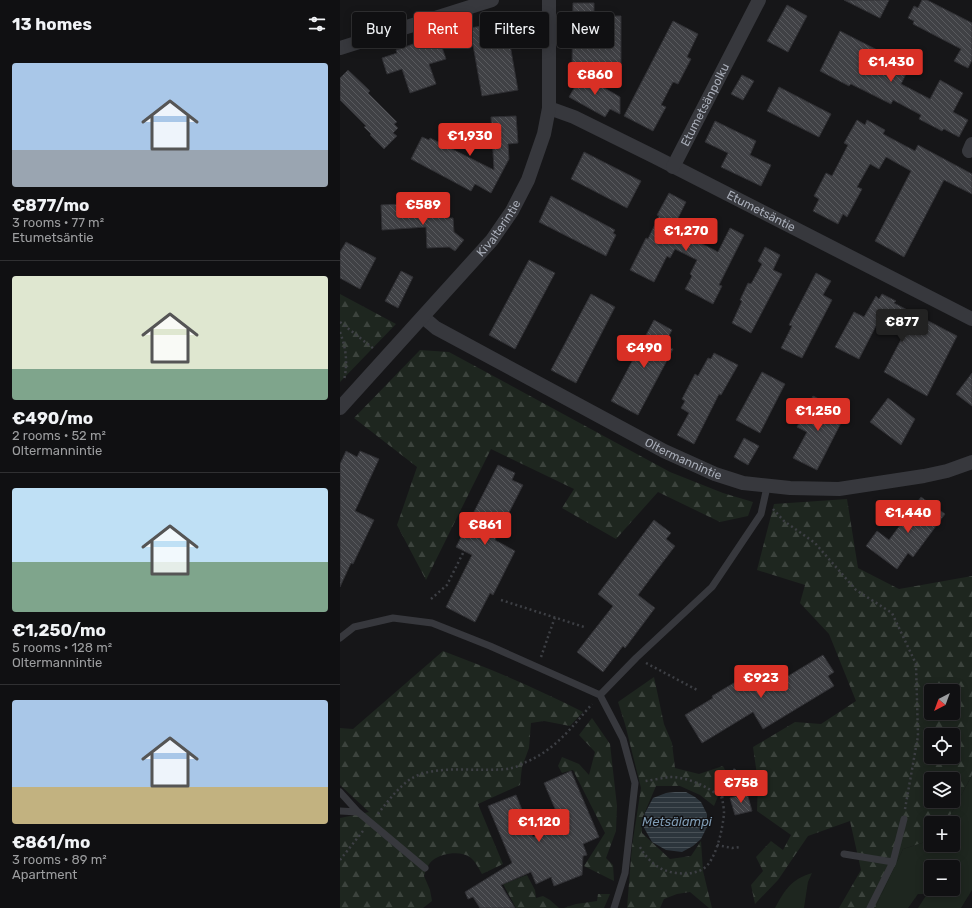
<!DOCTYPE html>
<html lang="en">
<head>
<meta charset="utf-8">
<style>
	body { margin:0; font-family:Rubik,sans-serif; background:#19191b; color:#f1f3f6; height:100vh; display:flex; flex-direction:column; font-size:15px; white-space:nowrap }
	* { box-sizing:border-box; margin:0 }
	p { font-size:13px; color:#9c9d9f }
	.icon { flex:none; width:22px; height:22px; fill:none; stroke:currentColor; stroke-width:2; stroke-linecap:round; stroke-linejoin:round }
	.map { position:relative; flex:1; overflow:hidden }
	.drawer { display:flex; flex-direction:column; background:#101012; width:340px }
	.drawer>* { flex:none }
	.hud { position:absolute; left:12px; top:12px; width:380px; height:36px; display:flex; gap:8px }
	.needle { width:26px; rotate:221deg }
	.buttons { position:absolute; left:584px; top:684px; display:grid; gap:8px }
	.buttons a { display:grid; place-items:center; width:36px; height:36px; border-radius:4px; background:#101012; box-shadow:0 2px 10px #0003,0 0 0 1px #303032; font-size:20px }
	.price { position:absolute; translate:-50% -34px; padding:0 9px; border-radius:4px; background:#d93025; color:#fff; font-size:13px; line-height:26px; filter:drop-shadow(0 1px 2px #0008) }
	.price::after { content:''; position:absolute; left:50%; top:24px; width:12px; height:9px; margin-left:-6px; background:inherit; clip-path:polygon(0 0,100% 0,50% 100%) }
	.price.selected { background:#222; color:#fff }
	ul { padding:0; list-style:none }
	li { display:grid; align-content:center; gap:8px; height:212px; padding:0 12px }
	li+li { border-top:1px solid #303032 }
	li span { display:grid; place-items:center; height:124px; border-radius:4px; color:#555 }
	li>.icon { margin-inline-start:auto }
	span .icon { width:72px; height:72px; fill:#fffc; stroke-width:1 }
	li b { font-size:17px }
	h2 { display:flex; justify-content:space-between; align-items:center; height:48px; padding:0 12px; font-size:17px }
	.tag { padding:0 14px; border-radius:4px; background:#101012; box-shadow:0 2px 10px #0003,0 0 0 1px #303032; font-size:14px; line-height:36px }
	.tag.selected { background:#d93025; color:#fff }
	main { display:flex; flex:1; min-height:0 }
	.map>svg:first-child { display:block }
</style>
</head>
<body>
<main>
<section class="drawer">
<h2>13 homes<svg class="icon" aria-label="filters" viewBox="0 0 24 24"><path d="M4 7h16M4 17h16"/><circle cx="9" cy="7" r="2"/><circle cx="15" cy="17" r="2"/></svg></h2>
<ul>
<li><span style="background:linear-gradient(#a9c7e8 70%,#9aa5b1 0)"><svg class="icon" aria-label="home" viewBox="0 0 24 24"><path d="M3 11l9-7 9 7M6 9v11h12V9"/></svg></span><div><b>€877/mo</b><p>3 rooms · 77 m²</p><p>Etumetsäntie</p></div></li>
<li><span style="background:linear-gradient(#dfe7d0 75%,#7fa58c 0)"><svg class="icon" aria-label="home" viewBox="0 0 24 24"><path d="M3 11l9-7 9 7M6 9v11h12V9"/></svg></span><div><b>€490/mo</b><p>2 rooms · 52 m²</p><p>Oltermannintie</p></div></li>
<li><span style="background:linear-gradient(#bfe0f5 60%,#7fa58c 0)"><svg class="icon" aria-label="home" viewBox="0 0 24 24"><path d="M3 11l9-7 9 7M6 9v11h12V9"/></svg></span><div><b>€1,250/mo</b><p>5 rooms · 128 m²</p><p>Oltermannintie</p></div></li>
<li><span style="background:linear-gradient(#a9c7e8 70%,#c2b280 0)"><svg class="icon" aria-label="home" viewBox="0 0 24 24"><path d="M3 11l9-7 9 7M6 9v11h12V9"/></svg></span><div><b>€861/mo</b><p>3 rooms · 89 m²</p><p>Apartment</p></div></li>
</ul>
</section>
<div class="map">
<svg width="632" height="908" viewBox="0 0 632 908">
	<defs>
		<pattern id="forest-firs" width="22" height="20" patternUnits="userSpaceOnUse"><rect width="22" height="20" fill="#1e261f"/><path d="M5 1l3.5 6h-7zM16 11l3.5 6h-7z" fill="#3c433d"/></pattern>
		<pattern id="water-rules" width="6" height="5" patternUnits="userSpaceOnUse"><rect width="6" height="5" fill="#2c353c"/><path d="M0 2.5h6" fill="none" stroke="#485056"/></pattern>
		<pattern id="building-back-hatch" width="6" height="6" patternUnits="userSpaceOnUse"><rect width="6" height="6" fill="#404145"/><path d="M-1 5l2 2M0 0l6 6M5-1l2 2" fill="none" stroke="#595a5e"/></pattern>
	</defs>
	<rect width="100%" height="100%" fill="#161618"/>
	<path fill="#1e261f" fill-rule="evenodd" d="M632 775V890L621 908H578L587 894H578L568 908H535L563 849 591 840V845H613V823H606ZM591 867H613V889H591Z
		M472 873 468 882 464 908H435C445 890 451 879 472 873Z"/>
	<path fill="url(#forest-firs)" fill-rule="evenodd" d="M0 294 56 324 0 382Z
		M80 350 109 352 330 472 383 493 413 502 408 516 380 522 318 492 276 539 222 508 234 489 151 449 86 580 57 525 77 467 14 418Z
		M507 499 518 568 559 589 632 576V775L606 823H591V840L563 849 535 908H499L521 870 510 821 468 836 438 880 415 904 411 885 423 871 416 857 431 841 443 850 451 835 417 811 418 782 413 747 455 722 481 724 516 701 489 634 460 603 465 585 417 570 434 504ZM591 691H613V713H591ZM591 735H613V757H591ZM591 779H613V801H591Z
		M103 651C151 669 198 689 243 712L230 726 204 721 191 723 189 748 182 767 180 785 138 804 163 864 142 874C139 869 136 862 131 858 122 850 102 853 93 860 88 864 86 870 84 876L90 890 92 901 83 908H0V818L29 812 0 785V728L13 729Z
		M314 677 324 724 332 743 335 768 359 774 383 766 387 774 374 806 360 795 340 786H316L302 819V833L330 859 351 856 361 841 363 871 372 908H369L350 892 337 894 324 899 320 908H287L292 846 301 788 285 724 278 702Z
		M252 718 270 744 277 806 276 831 266 858 273 865 274 881 244 866 265 833 233 770 222 773 218 766 222 757 239 764 249 775 255 752 239 735Z
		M187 875 195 890 196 898 203 896 210 900 219 908H176L163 884Z
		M258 894H270L264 908H224L236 904 257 901Z"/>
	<path fill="url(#water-rules)" d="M335 792H346L355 797 361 802 367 814V827L361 839 353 846 342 852 326 850 312 842 303 826V820L305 813 313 798 326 793Z"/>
	<path fill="url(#building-back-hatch)" stroke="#303034" d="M504 0H549L540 18Z
		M582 0H587L632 23V60L628 68 614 61 621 49 573 24 574 21 568 18 574 6 578 8Z
		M233 3H254V16H281V67L232 66Z
		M447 5 467 16 448 52 427 41Z
		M333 21 358 34 347 57 351 59 338 84 333 82 321 105 326 107 313 131 284 116Z
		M166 22 178 90 142 96 130 28Z
		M500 31 547 55 548 54 570 66 561 84 590 99 600 80 623 93 613 112 628 120 619 137 604 129 602 131 579 119 581 115 553 100 551 104 511 84 509 86 480 71Z
		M99 39 106 59 89 64 96 84 70 93 62 69 47 74 42 58 57 53 56 50 82 41 83 45Z
		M8 70 30 91 28 93 57 122 54 124 58 128 53 133 57 136 44 149 30 135 31 134 24 127 26 126 0 100V78Z
		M237 72 280 97V114L270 109 265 117 229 97 237 83Z
		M402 75 414 81 403 100 391 94Z
		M439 87 491 114 479 137 427 111Z
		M176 116 178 143 168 144 169 159 151 193 135 184 131 191 71 159 82 137 89 140 90 138 154 170 151 117Z
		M517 120 525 125 527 120 545 130 543 134 575 151 578 145 632 174V194L604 180 564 257 535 241 571 171 546 157 539 169 530 164 517 187 522 189 507 217 503 214 498 224 473 211 479 199 474 196 486 173 492 176 508 145 504 143Z
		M375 121 416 141 410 155 431 165 421 186 381 167 388 153 365 142Z
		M244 152 301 181 287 208 231 179Z
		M329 193 346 202 335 224 349 231 347 236 378 252 390 228 404 235 379 285 382 286 373 304 345 289 352 276 350 274 357 260 335 249 330 258 327 256 314 282 290 270 306 238 308 239 319 216 317 215Z
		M211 196 275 230 273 233 276 235 266 256 199 222Z
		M62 204 63 215 105 212V218H113L114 232 124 240 115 251 109 247 87 248 86 227 42 230 41 205Z
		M6 242 36 258 20 289 0 278V252Z
		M425 247 440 255 433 270 442 274 411 333 392 323 402 301 400 300 408 283 411 284 422 264 418 261Z
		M189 260 215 273 175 349 149 335Z
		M61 271 73 277 58 308 45 301Z
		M476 273 491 281 483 295 492 300 462 358 441 348 452 326 449 325Z
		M251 294 275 307 236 383 211 370Z
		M542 294 556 301 554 303 617 336 587 396 544 372 565 332 539 320 519 359 495 347 514 312 524 317 536 296 539 299Z
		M314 320 332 330 324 345 333 349 298 415 271 401Z
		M374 353 398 365 381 395 379 394 354 444 337 435 349 413 341 408 345 401 342 399 355 374 358 376 368 358 371 359Z
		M422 372 445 384 420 433 396 420Z
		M632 373V406L616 394Z
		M473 396 506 413 477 470 453 458 467 432 457 427Z
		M548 398 575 419 561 445 530 422Z
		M404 438 419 446 408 465 394 457Z
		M6 451 17 457 20 451 39 459 15 511 34 520 13 564 11 563 0 587V464Z
		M158 465 175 473 172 480 183 485 155 540 175 551 153 595 150 593 135 622 106 607 132 555 116 547Z
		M581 497 605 514 573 557 568 553 557 569 526 546 537 531 549 540Z
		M314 520 331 533 326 539 335 546 298 595 315 608 285 648 283 646 263 672 237 652 273 606 258 594Z
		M483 655 494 672 488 676 494 686 423 729 413 712 362 743 345 715 373 698 372 696 414 671 425 690Z
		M231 771 259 837 243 844 247 855 243 856 242 875 214 886 211 877 196 884 191 872 161 885 175 908H140L133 897 128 899 125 892 172 863 148 806 176 795 193 837 222 825 204 783Z
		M407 793 412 811 395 815 390 798Z"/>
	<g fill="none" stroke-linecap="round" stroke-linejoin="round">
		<path stroke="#3d3f44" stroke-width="2.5" stroke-dasharray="2 3" stroke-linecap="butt" d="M0 322 34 349
			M0 332C6 348 8 363 4 380
			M433 509 444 521 475 543 516 590 552 613 576 664 578 736 565 809
			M91 599 107 585 123 553
			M161 600 244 627
			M201 657 215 617
			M306 663 359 691
			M382 798 388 781 396 767
			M38 814C47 802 57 789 69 780 95 762 142 774 172 768 177 767 182 764 186 762 215 750 232 727 252 704
			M377 845 392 848 400 847
			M300 847C308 861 319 871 336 873 345 874 354 874 363 869 376 861 383 828 384 813 384 809 383 803 382 798 368 787 349 777 330 777 322 778 313 780 305 781
			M0 860 23 831"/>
		<path stroke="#37383d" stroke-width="7" d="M0 638 14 627 53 618 92 623 150 646 260 695 283 739 295 783 285 873 274 908
			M260 695 296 658 372 587 421 514 427 487
			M0 792 18 812
			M0 811 18 812 85 868
			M504 854 553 862
			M530 908 553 862 564 819"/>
		<g stroke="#37383d" stroke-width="14">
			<path d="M0 48 152 0"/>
			<path id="s1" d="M209 108 234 117 315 157 632 319"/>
			<path d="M629 151 632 144"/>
			<path id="s2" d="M333 167 419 0"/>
			<path id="s3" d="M83 317 96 328 324 451 375 474 403 483 450 488 499 489 584 476 607 471 632 462"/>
			<path id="s4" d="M0 408 152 240 172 211 188 180 204 134 209 108V0"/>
		</g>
	</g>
	<g text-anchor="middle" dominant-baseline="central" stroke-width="3" stroke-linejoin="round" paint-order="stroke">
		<g font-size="12" fill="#a8adb8" stroke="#111113">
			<text stroke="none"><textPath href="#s2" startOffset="70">Etumetsänpolku</textPath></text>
			<text stroke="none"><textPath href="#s1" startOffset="236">Etumetsäntie</textPath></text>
			<text stroke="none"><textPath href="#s4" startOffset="240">Kivalterintie</textPath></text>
			<text stroke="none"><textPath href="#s3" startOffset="297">Oltermannintie</textPath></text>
		</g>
		<g font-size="13" font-style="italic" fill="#7f9bb3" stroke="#111113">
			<text x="337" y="821">Metsälampi</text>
		</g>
	</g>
</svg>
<div class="buttons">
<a><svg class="needle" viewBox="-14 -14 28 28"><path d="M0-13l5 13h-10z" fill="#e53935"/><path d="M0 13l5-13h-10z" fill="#9c9d9f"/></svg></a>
<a><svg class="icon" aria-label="locate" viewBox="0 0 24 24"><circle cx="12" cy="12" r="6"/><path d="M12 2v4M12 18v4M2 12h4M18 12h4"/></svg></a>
<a><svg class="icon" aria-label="layers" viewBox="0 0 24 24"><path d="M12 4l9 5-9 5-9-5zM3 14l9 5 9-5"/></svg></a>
<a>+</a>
<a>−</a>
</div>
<b class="price" style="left:551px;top:83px">€1,430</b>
<b class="price" style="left:255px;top:96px">€860</b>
<b class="price" style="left:130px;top:157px">€1,930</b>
<b class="price" style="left:83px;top:226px">€589</b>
<b class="price" style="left:346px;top:252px">€1,270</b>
<b class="price selected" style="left:562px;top:343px">€877</b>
<b class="price" style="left:304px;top:369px">€490</b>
<b class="price" style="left:478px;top:432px">€1,250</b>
<b class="price" style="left:568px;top:534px">€1,440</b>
<b class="price" style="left:145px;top:546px">€861</b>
<b class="price" style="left:421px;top:699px">€923</b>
<b class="price" style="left:401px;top:804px">€758</b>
<b class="price" style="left:199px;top:843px">€1,120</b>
<div class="hud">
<a class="tag">Buy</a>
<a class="tag selected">Rent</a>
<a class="tag">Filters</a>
<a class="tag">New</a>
</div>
</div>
</main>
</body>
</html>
